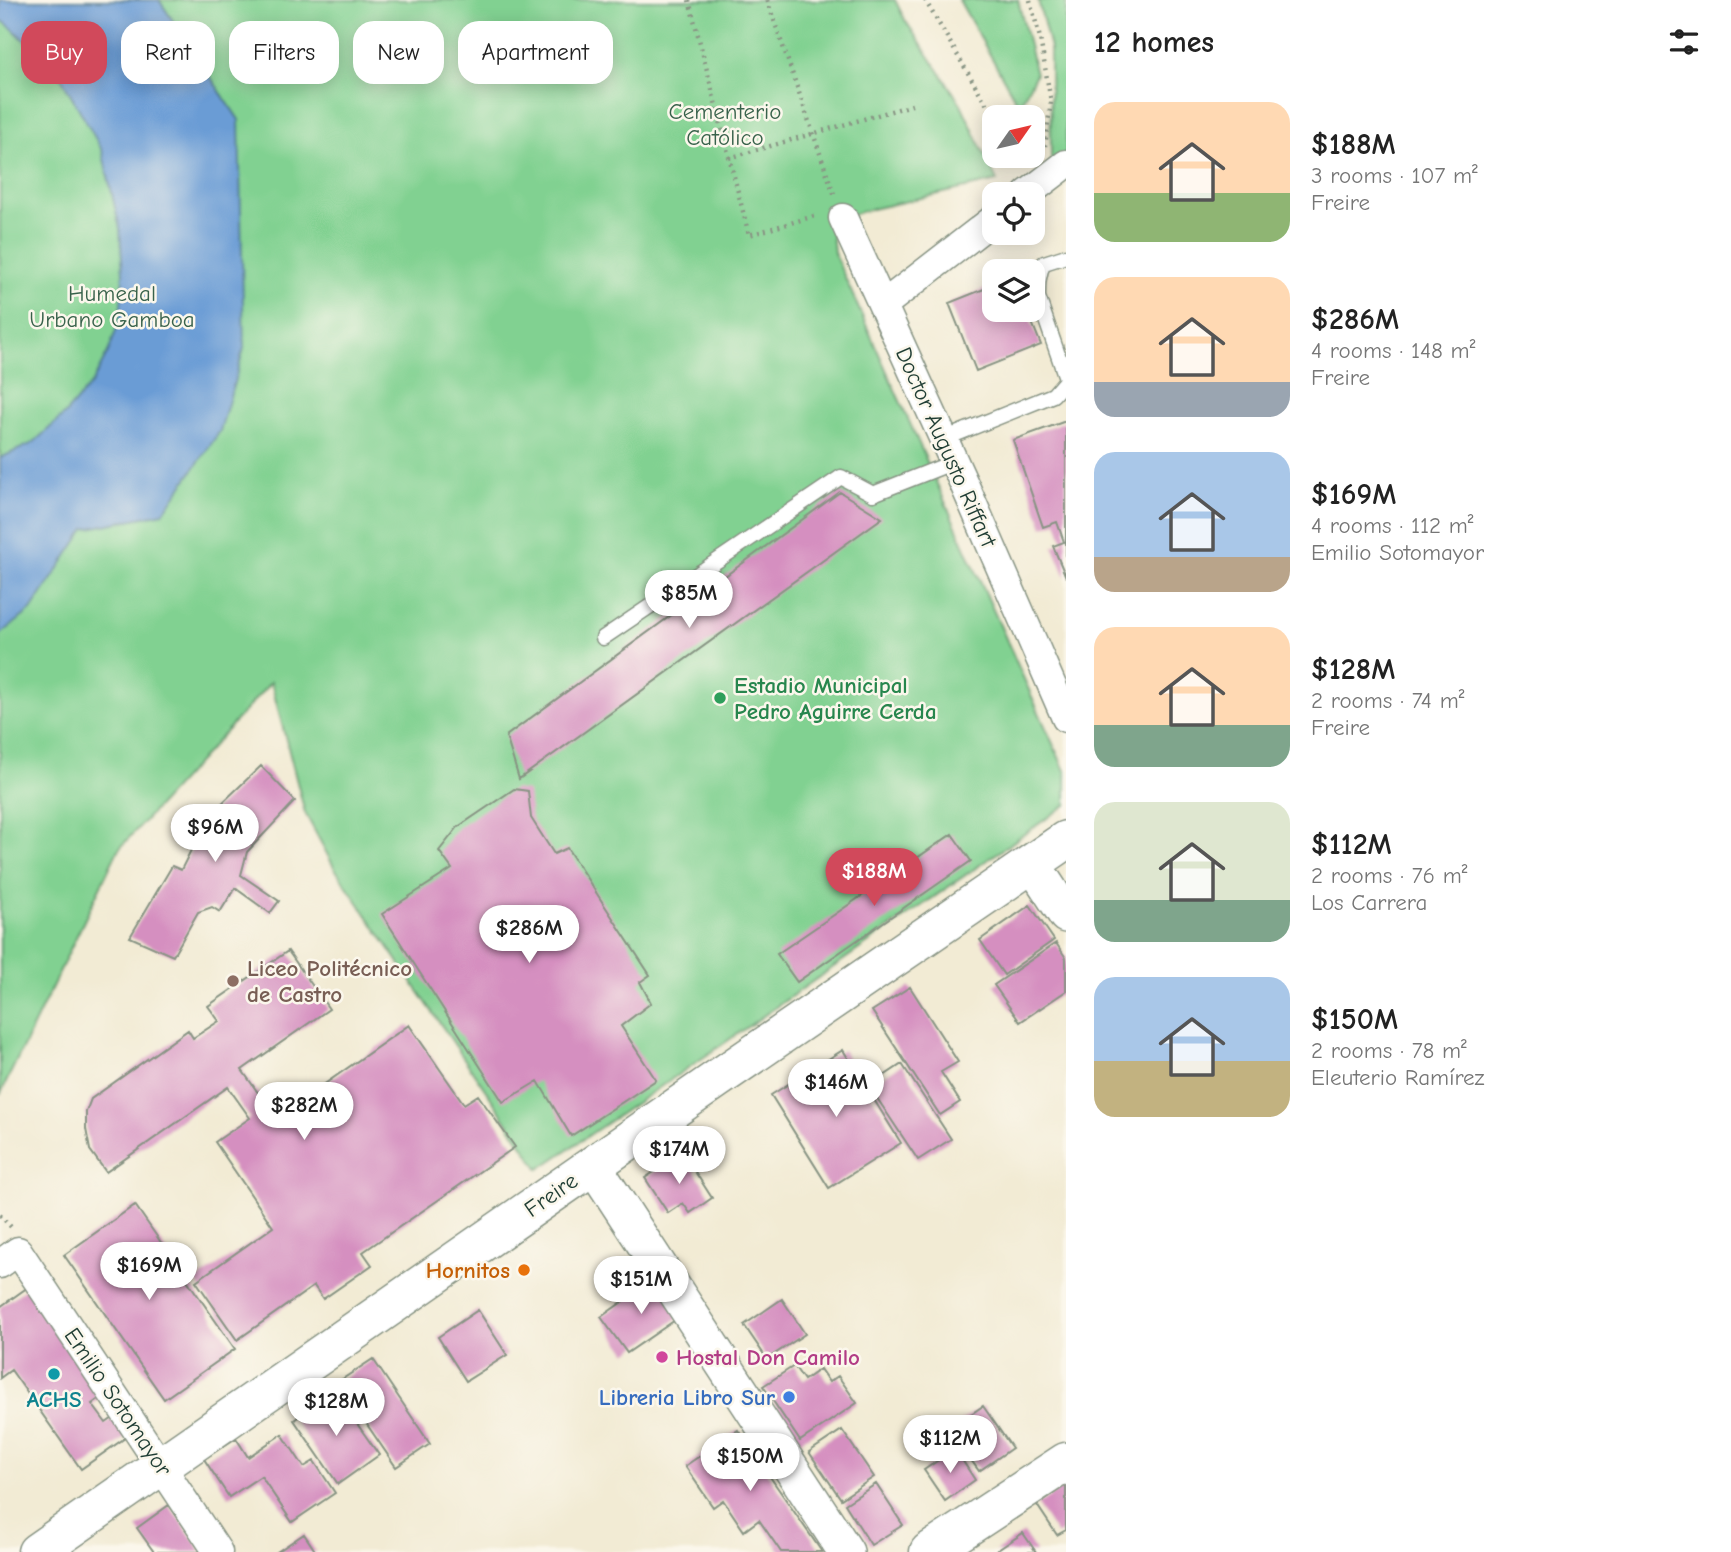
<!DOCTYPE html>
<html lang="en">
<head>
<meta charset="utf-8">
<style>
	body { margin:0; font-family:"Comic Neue",sans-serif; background:#f2f2f2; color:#222; height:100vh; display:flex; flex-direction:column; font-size:26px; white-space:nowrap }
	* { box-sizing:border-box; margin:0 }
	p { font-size:23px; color:#767676 }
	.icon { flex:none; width:38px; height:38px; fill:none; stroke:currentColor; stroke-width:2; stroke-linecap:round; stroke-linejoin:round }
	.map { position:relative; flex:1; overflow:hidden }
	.details { display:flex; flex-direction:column; background:#fff; width:665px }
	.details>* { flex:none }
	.hud { position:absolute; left:21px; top:21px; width:665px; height:63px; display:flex; gap:14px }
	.needle { width:46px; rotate:56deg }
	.fabs { position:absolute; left:982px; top:105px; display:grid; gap:14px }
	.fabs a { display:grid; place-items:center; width:63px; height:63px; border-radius:14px; background:#fff; box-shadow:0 4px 18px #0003; font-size:35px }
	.price { position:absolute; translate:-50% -60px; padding:0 16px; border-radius:24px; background:#fff; color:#222; font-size:23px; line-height:46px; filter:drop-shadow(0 2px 4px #0008) }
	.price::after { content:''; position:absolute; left:50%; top:42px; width:21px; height:16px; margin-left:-10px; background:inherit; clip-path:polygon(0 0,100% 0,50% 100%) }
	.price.active { background:#d1495b; color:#fff }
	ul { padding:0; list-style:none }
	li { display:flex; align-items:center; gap:21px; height:175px; padding:0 28px }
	li span { display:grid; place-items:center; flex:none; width:196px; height:140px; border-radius:21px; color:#555 }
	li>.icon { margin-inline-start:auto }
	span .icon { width:84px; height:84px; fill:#fffc; stroke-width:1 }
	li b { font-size:30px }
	h2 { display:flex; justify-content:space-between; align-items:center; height:84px; padding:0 28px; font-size:30px }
	.pill { padding:0 24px; border-radius:21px; background:#fff; box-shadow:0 4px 18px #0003; font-size:24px; line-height:63px }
	.pill.active { background:#d1495b; color:#fff }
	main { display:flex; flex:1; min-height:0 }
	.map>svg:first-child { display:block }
</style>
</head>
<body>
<main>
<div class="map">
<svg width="1066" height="1552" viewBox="0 0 1066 1552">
	<rect width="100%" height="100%" fill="#fbf7ec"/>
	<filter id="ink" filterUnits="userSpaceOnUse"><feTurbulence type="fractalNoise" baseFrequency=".0143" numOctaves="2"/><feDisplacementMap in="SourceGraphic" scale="14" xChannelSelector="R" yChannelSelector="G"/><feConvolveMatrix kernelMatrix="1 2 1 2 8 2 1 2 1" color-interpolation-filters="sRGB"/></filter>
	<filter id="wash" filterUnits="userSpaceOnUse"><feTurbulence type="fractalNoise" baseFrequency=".00686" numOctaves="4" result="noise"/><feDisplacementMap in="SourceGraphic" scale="28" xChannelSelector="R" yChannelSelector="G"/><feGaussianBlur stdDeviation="1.57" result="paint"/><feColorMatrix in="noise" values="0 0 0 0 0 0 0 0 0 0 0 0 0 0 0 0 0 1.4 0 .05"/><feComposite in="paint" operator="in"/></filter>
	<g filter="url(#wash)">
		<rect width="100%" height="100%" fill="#f2ebd4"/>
		<path fill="#81d191" stroke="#508762" stroke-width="2" d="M0 0 239 120 159 0H895L905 20 961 104 997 181 863 211 831 222 834 253 1066 773V805L713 1051 539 1169 334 867 305 813 271 682 118 850 0 1095Z
			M959 0H1018L1036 74 1019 106Z
			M1038 0H1066V155L1051 165 1050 48Z"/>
		<path fill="#6b9cd5" stroke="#456c84" stroke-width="2" d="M0 0H159L239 120 244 348 220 431 163 513 85 529 31 610 0 635V458L33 443 65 414 92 383 109 350 120 319 123 274 120 229 102 150 61 77 14 30 0 19Z"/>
		<g id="blocks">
			<path fill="#d58fc0" d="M994 285V310H1027L1041 345 976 371 949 303Z
				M1066 421V577L1053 546 1064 542 1057 522 1043 527 1013 440Z
				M840 492 882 518 519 779 506 736Z
				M261 766 295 801 247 852 241 875 279 901 270 913 235 888 220 912 212 907 198 912 173 956 130 937 172 866 181 870 191 850 206 836 197 827Z
				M514 789 528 791 531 818 554 854 567 848 650 975 640 982 651 1003 621 1026 656 1080 571 1136 538 1081 503 1102 382 914 452 869 439 851 458 827Z
				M952 834 971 861 797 982 777 954Z
				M1030 905 1054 940 1004 975 980 940Z
				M1056 943 1066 958V991L1020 1022 994 985Z
				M288 951 329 1009 242 1070 276 1118 409 1025 464 1104 478 1095 515 1147 363 1252 372 1265 323 1299 314 1286 237 1340 196 1281 273 1227 215 1142 250 1118 228 1087 106 1172 90 1150 86 1129V1112L91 1099 188 1030 193 1038 219 1021 208 1006Z
				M910 987 958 1062 941 1072 960 1102 940 1115 872 1011Z
				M843 1050 901 1143 829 1188 771 1095Z
				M902 1064 951 1139 918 1160 869 1086Z
				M683 1153 712 1198 690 1213 683 1203 668 1213 645 1178Z
				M135 1205 235 1349 164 1399 64 1255Z
				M655 1279 681 1316 627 1353 601 1317Z
				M31 1285 107 1393 92 1404 106 1423 119 1414 132 1433 81 1469 11 1370 0 1378V1307Z
				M782 1299 805 1334 767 1359 744 1325Z
				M478 1310 507 1355 466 1381 438 1337Z
				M373 1359 430 1444 396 1467 338 1382Z
				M794 1366 804 1380 820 1369 829 1382 838 1376 857 1403 800 1441 763 1386Z
				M334 1391 379 1455 338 1484 294 1420Z
				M983 1406 1012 1448 979 1471 949 1429Z
				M738 1430 766 1471 822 1552H781L759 1520 744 1531 723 1500 713 1507 685 1466Z
				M842 1430 874 1477 841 1499 809 1452Z
				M282 1434 304 1467 314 1461 335 1493 292 1522 261 1476 229 1497 204 1459 236 1438 248 1457Z
				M955 1449 975 1480 945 1501 924 1470Z
				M876 1484 903 1525 871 1545 845 1504Z
				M1066 1485V1530L1057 1535 1037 1505Z
				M169 1505 202 1552H154L137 1528Z
				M1023 1533 1036 1552H995Z
				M304 1534 316 1552H277Z"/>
		</g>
	</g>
	<g filter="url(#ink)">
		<use href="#blocks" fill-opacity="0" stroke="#889484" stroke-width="2"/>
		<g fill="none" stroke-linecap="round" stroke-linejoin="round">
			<defs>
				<path id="service" d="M1066 256 1044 263C1038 274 1038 284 1038 297L1066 378
					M944 439 1053 395 1066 380
					M603 638 841 477 873 494 954 462"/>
				<path id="minor" d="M1027 194 1066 164
					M843 218 965 486 1066 718
					M883 305 994 219
					M0 1264 18 1251 218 1552"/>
				<path id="tertiary" d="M1032 863 1066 915
					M593 1165 846 1552"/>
				<path id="secondary" d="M37 1552 717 1079 1066 840
					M929 1552 1066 1462"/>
			</defs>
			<use href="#service" stroke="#889484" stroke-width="17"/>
			<use href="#minor" stroke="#889484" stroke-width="31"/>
			<use href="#tertiary" stroke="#889484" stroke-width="38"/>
			<use href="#secondary" stroke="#889484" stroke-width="41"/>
			<path stroke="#889484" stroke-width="4.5" stroke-dasharray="2 5" stroke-linecap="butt" d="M689 0 749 235 818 215
				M767 0 834 194
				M925 0 994 117
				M1030 0 1040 38 1051 102 1045 146
				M729 158 912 105
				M0 1215 11 1227"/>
			<use href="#service" stroke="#fff" stroke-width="14"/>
			<use href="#minor" stroke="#fff" stroke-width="28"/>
			<use href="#tertiary" stroke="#fff" stroke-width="35"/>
			<use href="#secondary" stroke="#fff" stroke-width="38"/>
		</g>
	</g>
	<circle fill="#2e9e5b" stroke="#fbf7ec" stroke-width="2.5" cx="720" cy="698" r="7"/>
	<circle fill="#8d6e63" stroke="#fbf7ec" stroke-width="2.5" cx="233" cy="981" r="7"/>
	<circle fill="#e8710a" stroke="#fbf7ec" stroke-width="2.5" cx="524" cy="1270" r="7"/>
	<circle fill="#d1479c" stroke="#fbf7ec" stroke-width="2.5" cx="662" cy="1357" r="7"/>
	<circle fill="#0f9aa8" stroke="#fbf7ec" stroke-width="2.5" cx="54" cy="1374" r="7"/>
	<circle fill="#3f7fe0" stroke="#fbf7ec" stroke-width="2.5" cx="789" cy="1397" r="7"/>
	<g text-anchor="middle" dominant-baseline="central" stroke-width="5" stroke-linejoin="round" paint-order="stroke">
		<g font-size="23" fill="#38624b" stroke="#fbf7ec">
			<text x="725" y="111">Cementerio<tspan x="725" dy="26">Católico</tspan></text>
			<text x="112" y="293">Humedal<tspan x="112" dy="26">Urbano Gamboa</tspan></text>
		</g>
		<g font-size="23" fill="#1f3d34" stroke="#fbf7ec">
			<text transform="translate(946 447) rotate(66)">Doctor Augusto Riffart</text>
			<text transform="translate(551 1195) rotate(-35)">Freire</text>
			<text transform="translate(118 1402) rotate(56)">Emilio Sotomayor</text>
		</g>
		<g font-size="23" font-weight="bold" fill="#27864d" stroke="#fbf7ec" text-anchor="start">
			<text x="734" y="685">Estadio Municipal<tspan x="734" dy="26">Pedro Aguirre Cerda</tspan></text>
		</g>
		<g font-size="23" font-weight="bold" fill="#785e54" stroke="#fbf7ec" text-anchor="start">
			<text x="247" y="968">Liceo Politécnico<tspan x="247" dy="26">de Castro</tspan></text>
		</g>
		<g font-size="23" font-weight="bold" fill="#c56008" stroke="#fbf7ec" text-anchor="end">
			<text x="510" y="1270">Hornitos</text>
		</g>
		<g font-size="23" font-weight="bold" fill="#b23c85" stroke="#fbf7ec" text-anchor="start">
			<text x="676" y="1357">Hostal Don Camilo</text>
		</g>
		<g font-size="23" font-weight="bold" fill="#366cbe" stroke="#fbf7ec" text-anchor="end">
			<text x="775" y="1397">Libreria Libro Sur</text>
		</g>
		<g font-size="23" font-weight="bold" fill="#0d838f" stroke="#fbf7ec">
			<text x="54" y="1399">ACHS</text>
		</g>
	</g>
</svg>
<div class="fabs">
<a><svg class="needle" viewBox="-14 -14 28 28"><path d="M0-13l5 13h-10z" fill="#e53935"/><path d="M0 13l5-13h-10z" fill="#767676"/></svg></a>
<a><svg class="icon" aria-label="locate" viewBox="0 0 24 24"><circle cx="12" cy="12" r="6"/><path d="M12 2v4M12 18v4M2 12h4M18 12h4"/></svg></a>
<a><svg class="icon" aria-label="layers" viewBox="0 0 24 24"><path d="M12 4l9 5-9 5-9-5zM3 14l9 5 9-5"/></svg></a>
</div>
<b class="price" style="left:689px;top:630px">$85M</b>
<b class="price" style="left:215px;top:864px">$96M</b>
<b class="price active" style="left:874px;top:908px">$188M</b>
<b class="price" style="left:529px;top:965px">$286M</b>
<b class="price" style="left:836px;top:1119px">$146M</b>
<b class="price" style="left:304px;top:1142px">$282M</b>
<b class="price" style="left:679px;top:1186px">$174M</b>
<b class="price" style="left:149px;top:1302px">$169M</b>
<b class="price" style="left:641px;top:1316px">$151M</b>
<b class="price" style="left:336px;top:1438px">$128M</b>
<b class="price" style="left:950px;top:1475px">$112M</b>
<b class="price" style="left:750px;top:1493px">$150M</b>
<div class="hud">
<a class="pill active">Buy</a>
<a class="pill">Rent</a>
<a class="pill">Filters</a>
<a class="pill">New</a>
<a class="pill">Apartment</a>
</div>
</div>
<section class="details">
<h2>12 homes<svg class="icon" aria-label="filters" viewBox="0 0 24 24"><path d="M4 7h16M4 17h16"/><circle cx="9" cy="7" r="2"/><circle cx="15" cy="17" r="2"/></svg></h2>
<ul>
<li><span style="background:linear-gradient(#ffd9b3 65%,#8fb573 0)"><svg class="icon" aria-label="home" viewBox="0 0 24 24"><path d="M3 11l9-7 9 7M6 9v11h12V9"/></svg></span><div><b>$188M</b><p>3 rooms · 107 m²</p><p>Freire</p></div></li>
<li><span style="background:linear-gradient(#ffd9b3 75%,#9aa5b1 0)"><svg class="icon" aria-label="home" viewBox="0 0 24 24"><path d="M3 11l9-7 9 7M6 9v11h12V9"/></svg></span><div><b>$286M</b><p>4 rooms · 148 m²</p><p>Freire</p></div></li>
<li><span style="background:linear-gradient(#a9c7e8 75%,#b9a48a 0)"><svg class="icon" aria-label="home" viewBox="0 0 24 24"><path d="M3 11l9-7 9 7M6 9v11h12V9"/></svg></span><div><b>$169M</b><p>4 rooms · 112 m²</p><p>Emilio Sotomayor</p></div></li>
<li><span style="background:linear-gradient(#ffd9b3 70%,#7fa58c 0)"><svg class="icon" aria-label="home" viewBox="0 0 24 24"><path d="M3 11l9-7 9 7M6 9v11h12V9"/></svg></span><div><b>$128M</b><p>2 rooms · 74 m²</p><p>Freire</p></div></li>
<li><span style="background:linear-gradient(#dfe7d0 70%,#7fa58c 0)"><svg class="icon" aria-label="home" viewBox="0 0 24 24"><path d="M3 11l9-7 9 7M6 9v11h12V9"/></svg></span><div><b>$112M</b><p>2 rooms · 76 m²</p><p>Los Carrera</p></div></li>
<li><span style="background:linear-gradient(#a9c7e8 60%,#c2b280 0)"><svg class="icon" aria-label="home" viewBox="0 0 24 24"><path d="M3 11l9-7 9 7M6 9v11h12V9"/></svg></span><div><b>$150M</b><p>2 rooms · 78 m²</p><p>Eleuterio Ramírez</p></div></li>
</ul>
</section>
</main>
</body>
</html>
